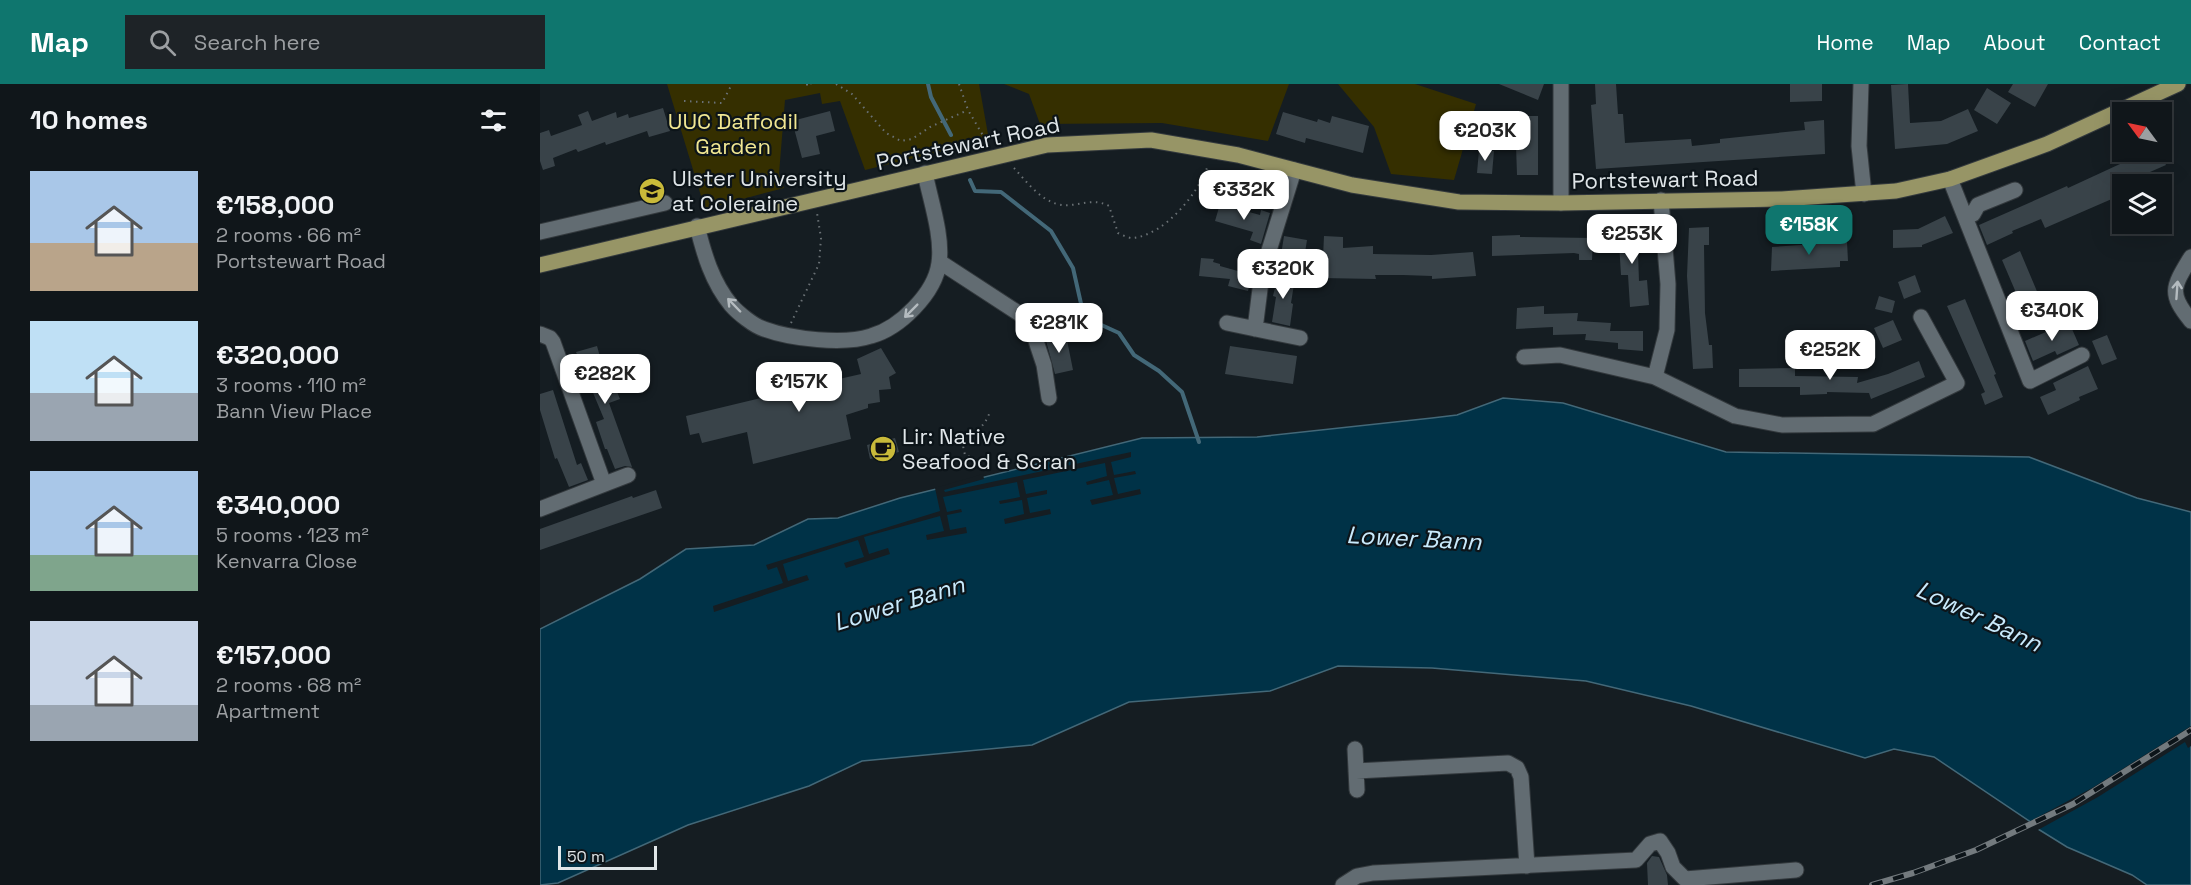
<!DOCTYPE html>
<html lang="en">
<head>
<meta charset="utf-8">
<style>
	body { margin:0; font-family:"Space Grotesk",sans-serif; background:#1e2327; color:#f1f3f6; height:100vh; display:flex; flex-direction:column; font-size:22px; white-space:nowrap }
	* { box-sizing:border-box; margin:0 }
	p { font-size:20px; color:#9c9fa2 }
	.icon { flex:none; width:33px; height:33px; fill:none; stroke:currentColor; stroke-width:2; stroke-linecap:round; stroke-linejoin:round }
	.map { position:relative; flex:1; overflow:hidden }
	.drawer { display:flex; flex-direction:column; background:#10161a; width:540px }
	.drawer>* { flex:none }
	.needle { width:39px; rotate:303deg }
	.fabs { position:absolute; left:1572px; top:18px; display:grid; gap:12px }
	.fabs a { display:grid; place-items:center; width:60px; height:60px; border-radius:0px; background:#10161a; box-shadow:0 6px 24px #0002,0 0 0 2px #303539; font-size:30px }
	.scale { position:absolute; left:18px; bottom:15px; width:99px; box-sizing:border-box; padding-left:6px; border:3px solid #e0e6e9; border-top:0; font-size:16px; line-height:21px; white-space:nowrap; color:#e0e6e9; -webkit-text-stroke:4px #0c1419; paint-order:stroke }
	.price { position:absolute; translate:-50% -51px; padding:0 14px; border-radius:12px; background:#fff; color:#222; font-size:20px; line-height:39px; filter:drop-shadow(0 2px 3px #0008) }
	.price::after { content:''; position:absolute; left:50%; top:36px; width:18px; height:14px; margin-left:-9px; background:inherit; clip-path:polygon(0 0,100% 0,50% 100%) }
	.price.selected { background:#0f766e; color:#fff }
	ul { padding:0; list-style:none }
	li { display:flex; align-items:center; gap:18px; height:150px; padding:0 30px }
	li span { display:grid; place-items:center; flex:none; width:168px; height:120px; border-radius:0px; color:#555 }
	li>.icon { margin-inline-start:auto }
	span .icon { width:72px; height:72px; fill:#fffc; stroke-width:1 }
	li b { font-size:26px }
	h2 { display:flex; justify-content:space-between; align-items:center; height:72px; padding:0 30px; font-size:26px }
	header { display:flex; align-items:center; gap:36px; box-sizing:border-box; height:84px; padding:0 30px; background:#0f766e; color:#fff }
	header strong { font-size:28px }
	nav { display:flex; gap:33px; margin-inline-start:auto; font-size:21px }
	.search { width:420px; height:54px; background:#1e2327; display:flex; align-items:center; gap:15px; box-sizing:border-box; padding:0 21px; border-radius:0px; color:#9c9fa2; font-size:22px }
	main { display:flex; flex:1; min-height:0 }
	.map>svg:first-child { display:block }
</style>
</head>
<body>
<header>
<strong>Map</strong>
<div class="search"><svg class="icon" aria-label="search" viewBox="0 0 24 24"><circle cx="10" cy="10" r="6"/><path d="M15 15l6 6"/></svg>Search here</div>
<nav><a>Home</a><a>Map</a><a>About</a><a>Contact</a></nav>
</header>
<main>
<section class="drawer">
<h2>10 homes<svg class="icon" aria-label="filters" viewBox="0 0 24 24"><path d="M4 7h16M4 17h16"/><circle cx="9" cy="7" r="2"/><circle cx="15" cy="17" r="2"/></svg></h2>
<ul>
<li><span style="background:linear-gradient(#a9c7e8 60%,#b9a48a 0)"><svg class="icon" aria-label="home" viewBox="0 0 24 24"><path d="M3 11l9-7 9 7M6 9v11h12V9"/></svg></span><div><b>€158,000</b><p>2 rooms · 66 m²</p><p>Portstewart Road</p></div></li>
<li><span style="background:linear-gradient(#bfe0f5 60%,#9aa5b1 0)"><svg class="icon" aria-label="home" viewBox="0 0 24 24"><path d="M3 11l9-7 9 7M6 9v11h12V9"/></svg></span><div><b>€320,000</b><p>3 rooms · 110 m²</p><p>Bann View Place</p></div></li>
<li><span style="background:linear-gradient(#a9c7e8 70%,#7fa58c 0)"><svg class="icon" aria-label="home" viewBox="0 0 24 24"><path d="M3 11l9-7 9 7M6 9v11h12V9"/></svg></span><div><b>€340,000</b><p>5 rooms · 123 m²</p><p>Kenvarra Close</p></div></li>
<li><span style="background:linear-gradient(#c9d6e8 70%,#9aa5b1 0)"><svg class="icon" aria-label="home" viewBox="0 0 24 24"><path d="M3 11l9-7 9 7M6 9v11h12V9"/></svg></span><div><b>€157,000</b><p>2 rooms · 68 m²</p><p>Apartment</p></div></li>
</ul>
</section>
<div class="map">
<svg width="1651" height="801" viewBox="0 0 1651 801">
	<rect width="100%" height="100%" fill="#151d22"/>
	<path fill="#352f00" d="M127 0H439L449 56 325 86 300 17 282 20 280 9 245 16 239 90 244 104 165 125Z
		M464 0H749L728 57 622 39 500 40 489 10Z
		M798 0H875L936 20 914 96 851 90 834 43Z"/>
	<path fill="#003247" stroke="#436878" stroke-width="1.5" d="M963 314 1023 319 1186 368 1489 373 1597 414 1651 428V801H1607L1592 791 1527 763 1490 740 1492 739 1394 673 1354 665 1325 674 1151 622 1046 597 892 584 798 582 730 607 589 618 492 661 322 677 269 702 148 741 18 799 0 801V545L100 495 146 465 214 461 268 435 298 434 360 414 602 354 717 353 892 334 917 331Z"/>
	<path fill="#151d22" d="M591 368V373L571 378 574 391 595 387 596 390 574 394 578 410 600 405 601 410 552 421 550 416 573 411 569 396 547 401 546 398 567 392 565 379 483 396 486 410 507 406V410L487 414 490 429 510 425 511 430 465 440 464 435 484 430 482 416 460 420 459 417 480 413 477 398 403 413 407 428 421 425 422 428 407 431 410 446 426 443 427 449 387 456 386 451 404 447 400 432 324 453 329 470 348 464 350 470 306 484 304 479 324 473 318 456 243 480 248 497 267 491 269 496 174 528 173 522 243 499 237 483 228 486 226 481 400 427 395 404 443 390 444 395 404 406 405 408Z
		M1651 642V662L1648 664 1645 658 1558 713 1496 747 1488 742 1487 739 1552 704Z"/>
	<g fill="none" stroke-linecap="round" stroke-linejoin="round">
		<path stroke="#436878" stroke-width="4" d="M388 0 391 13 411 51
			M430 96 435 107 461 108 511 147 533 184 544 233 579 249 594 271 619 287 642 308 659 358"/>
	</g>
	<path fill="#394349" d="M959 0H1004L998 16Z
		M1055 0H1076L1078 30H1083L1085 59 1151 55 1152 62 1180 59V55L1265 46 1264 38 1284 36 1285 70 1056 85 1051 21 1056 20Z
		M1250 0H1282V17L1250 18Z
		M1368 0 1370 39 1401 37 1428 25 1438 47 1407 60 1355 65 1351 1Z
		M1473 0H1508L1495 23 1468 8Z
		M1447 4 1471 19 1457 40 1434 26Z
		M123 24 130 47 109 53 107 47 66 61 65 58 38 68 36 65 13 74 15 82 3 86 0 77V49L9 46 11 52 42 41 38 31 48 27 52 37 76 28 77 34 88 30 89 34Z
		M290 27 295 47 276 52 280 70 262 74 252 37Z
		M743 28 777 38 778 35 790 39 792 32 829 42 823 69 766 54 765 59 736 50Z
		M975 32H998V91H977Z
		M939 66 954 67 952 90 937 89Z
		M1606 68H1620L1626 81 1578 102 1581 111 1505 144 1501 135 1472 147 1473 149 1447 161 1439 141 1527 102 1528 104Z
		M680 120 720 131 721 126 730 129 721 160 710 156 713 148 675 137Z
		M1405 132 1413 149 1382 161V163L1353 164V146L1378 145Z
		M1097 141 1099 197 1107 196 1109 221 1090 223 1088 191H1081L1078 142Z
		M1169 143V161H1164L1165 229 1169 261H1172L1173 284 1153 285 1147 192 1149 144Z
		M980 151V153L1053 154 1052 176H1039V170L1034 169 952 172V152Z
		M744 152 767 156 764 175 741 171Z
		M784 152 803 153V164L833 162V170L891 171 933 168 936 192 892 195V192L863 191H835L836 195 782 194Z
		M1307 158 1308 177H1300V183L1231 187 1232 163Z
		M1480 167 1504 224 1486 232 1462 176Z
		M661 174 674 175 673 178 680 180V182L712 191 708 207 688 202 690 195 659 192Z
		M738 191 755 194 751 219 753 220 750 242 732 238 736 213 733 212Z
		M1375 191 1381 208 1364 215 1358 198Z
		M1339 212 1355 217 1352 229 1335 225Z
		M1425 215 1456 290 1454 291 1463 313 1445 321 1441 310 1445 308 1407 222Z
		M1004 222V230L1038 229 1037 237 1071 239 1070 247H1103V267L1078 265V259L1045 256 1046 250 1013 251V243L976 245 977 224Z
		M1353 236 1362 256 1343 264 1334 244Z
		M1529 238 1539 261 1517 271 1515 267 1493 277 1485 257Z
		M519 250 520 258 527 256 533 286 515 290 505 253Z
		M1567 251 1577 275 1562 281 1552 257Z
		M57 262 64 287 68 285 80 315 69 319 92 383 85 382 75 385 67 365H65L56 338 64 335 36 268Z
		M690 262 757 272 753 300 685 290Z
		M341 264 356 289 349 293 351 305 339 306 340 318 328 320V324L306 331 311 355 213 380 207 348 162 359 159 349 150 351 146 332 263 304 265 292 268 290 273 289 278 291 286 298 321 290 317 275Z
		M1379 277 1385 293 1331 315 1329 309 1287 308V310L1260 311V303H1199V285L1255 284V292L1318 293 1317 299 1348 290Z
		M1548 282 1558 305 1539 313 1540 316 1508 331 1500 313 1516 306 1513 299Z
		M13 306 37 381 41 379 48 396 29 403 17 374 15 375 0 326V310Z
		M355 354 359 368 330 375 327 361Z
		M116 406 122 424 0 466V445L92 412 93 414Z
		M1112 772 1119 773 1127 791 1128 801H1108L1107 779Z"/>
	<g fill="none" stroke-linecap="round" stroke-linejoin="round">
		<defs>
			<path id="minor" d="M1021 0V119
				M1321 0 1319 62 1324 110
				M1410 95 1490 297 1542 271
				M1425 133 1433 130 1438 121 1475 106
				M157 142C164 170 172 198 191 221 198 229 214 242 224 245 251 255 304 261 331 252 360 244 395 209 399 179 403 152 390 115 385 89
				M0 148 125 119
				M1651 173C1633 203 1628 209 1651 237
				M400 178 489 236 504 281 509 314
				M687 239 760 254
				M715 245 722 189 754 86
				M0 250 10 254 13 258 64 400
				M984 273 1020 271 1115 293 1195 332 1242 341 1333 340 1417 299 1381 233
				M1115 293 1127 246 1128 200 1121 116
				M0 425 88 391
				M815 665 817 706
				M816 687 968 679 977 684 981 693 987 782
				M803 801 817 792 833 789 1096 776 1110 760 1120 757 1128 769 1133 783 1145 795 1256 786"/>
			<path id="major" d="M0 181 507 61 611 56 698 71 812 101 919 118 1021 119 1242 115 1356 107 1410 95 1507 60 1638 0"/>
		</defs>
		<use href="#minor" stroke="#33393d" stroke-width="17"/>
		<use href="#major" stroke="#33393d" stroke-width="17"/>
		<path stroke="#6a7175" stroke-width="2" stroke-dasharray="1.5 4.5" stroke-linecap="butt" d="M267 0V2L271 0
			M296 0 312 10 346 49 361 57 372 55 390 43 428 26
			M419 0 428 26 448 60
			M144 17 182 19 192 0
			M474 84C486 97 499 115 517 120 535 125 551 112 569 122L578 149C582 151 588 154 592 154 624 152 659 109 668 81
			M251 239 279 180 281 154 277 129
			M438 379V376L425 371 423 362C433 350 446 342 450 327"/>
		<use href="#minor" stroke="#626c72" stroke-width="15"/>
		<use href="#major" stroke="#979566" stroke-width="15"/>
		<defs>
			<path id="rail" d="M1332 801 1373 789 1436 766 1533 720 1651 646"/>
		</defs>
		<use href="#rail" stroke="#737a7e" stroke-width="6"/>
		<use href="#rail" stroke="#0c1419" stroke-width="4" stroke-dasharray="11" stroke-linecap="butt"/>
	</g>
	<defs><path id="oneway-shaft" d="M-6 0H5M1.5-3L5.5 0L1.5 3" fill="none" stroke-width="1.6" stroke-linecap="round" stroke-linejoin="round" transform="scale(1.5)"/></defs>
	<g stroke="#b4bbbf">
		<use href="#oneway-shaft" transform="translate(1637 206) rotate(-86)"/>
		<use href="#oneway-shaft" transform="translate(194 221) rotate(-134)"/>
		<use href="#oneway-shaft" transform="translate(371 227) rotate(135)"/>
	</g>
	<defs>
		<symbol id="university-disc" viewBox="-11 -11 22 22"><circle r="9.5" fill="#c9ba3a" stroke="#0c1419"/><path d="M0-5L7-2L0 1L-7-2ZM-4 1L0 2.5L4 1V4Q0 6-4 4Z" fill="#111"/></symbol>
		<symbol id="cafe-disc" viewBox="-11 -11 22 22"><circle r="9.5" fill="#c9ba3a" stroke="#0c1419"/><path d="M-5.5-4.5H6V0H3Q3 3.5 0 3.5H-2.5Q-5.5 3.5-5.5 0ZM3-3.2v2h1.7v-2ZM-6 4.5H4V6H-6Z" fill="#111"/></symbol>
	</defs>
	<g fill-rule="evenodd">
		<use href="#university-disc" x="97" y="92" width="30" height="30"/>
		<use href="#cafe-disc" x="328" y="350" width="30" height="30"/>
	</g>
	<g text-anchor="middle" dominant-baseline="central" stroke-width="4.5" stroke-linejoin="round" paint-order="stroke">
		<g font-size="22" fill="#f1e792" stroke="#0c1419">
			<text x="193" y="37">UUC Daffodil<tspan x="193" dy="25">Garden</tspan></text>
		</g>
		<g font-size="22" fill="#e0e6e9" stroke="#0c1419">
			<text transform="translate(428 59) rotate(-12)">Portstewart Road</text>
			<text transform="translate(1125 95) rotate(-1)">Portstewart Road</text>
		</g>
		<g font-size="22" fill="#e0e6e9" stroke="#0c1419" text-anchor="start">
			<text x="132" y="94">Ulster University<tspan x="132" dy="25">at Coleraine</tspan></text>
			<text x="362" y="352">Lir: Native<tspan x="362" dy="25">Seafood &amp; Scran</tspan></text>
		</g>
		<g font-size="24" font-style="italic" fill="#c9eafc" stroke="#0c1419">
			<text transform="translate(874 454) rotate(3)">Lower Bann</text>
			<text transform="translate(359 519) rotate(-17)">Lower Bann</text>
			<text transform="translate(1439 532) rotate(25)">Lower Bann</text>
		</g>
	</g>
</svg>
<div class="fabs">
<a><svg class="needle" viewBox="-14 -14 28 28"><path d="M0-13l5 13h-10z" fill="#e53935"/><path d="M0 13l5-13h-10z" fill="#9c9fa2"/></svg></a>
<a><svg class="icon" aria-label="layers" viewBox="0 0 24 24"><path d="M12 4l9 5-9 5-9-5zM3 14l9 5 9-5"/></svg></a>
</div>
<div class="scale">50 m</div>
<b class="price" style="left:945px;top:78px">€203K</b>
<b class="price" style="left:704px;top:137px">€332K</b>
<b class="price selected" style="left:1269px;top:172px">€158K</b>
<b class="price" style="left:1092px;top:181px">€253K</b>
<b class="price" style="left:743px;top:216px">€320K</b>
<b class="price" style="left:1512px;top:258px">€340K</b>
<b class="price" style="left:519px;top:270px">€281K</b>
<b class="price" style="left:1290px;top:297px">€252K</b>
<b class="price" style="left:65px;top:321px">€282K</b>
<b class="price" style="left:259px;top:329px">€157K</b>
</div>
</main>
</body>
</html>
